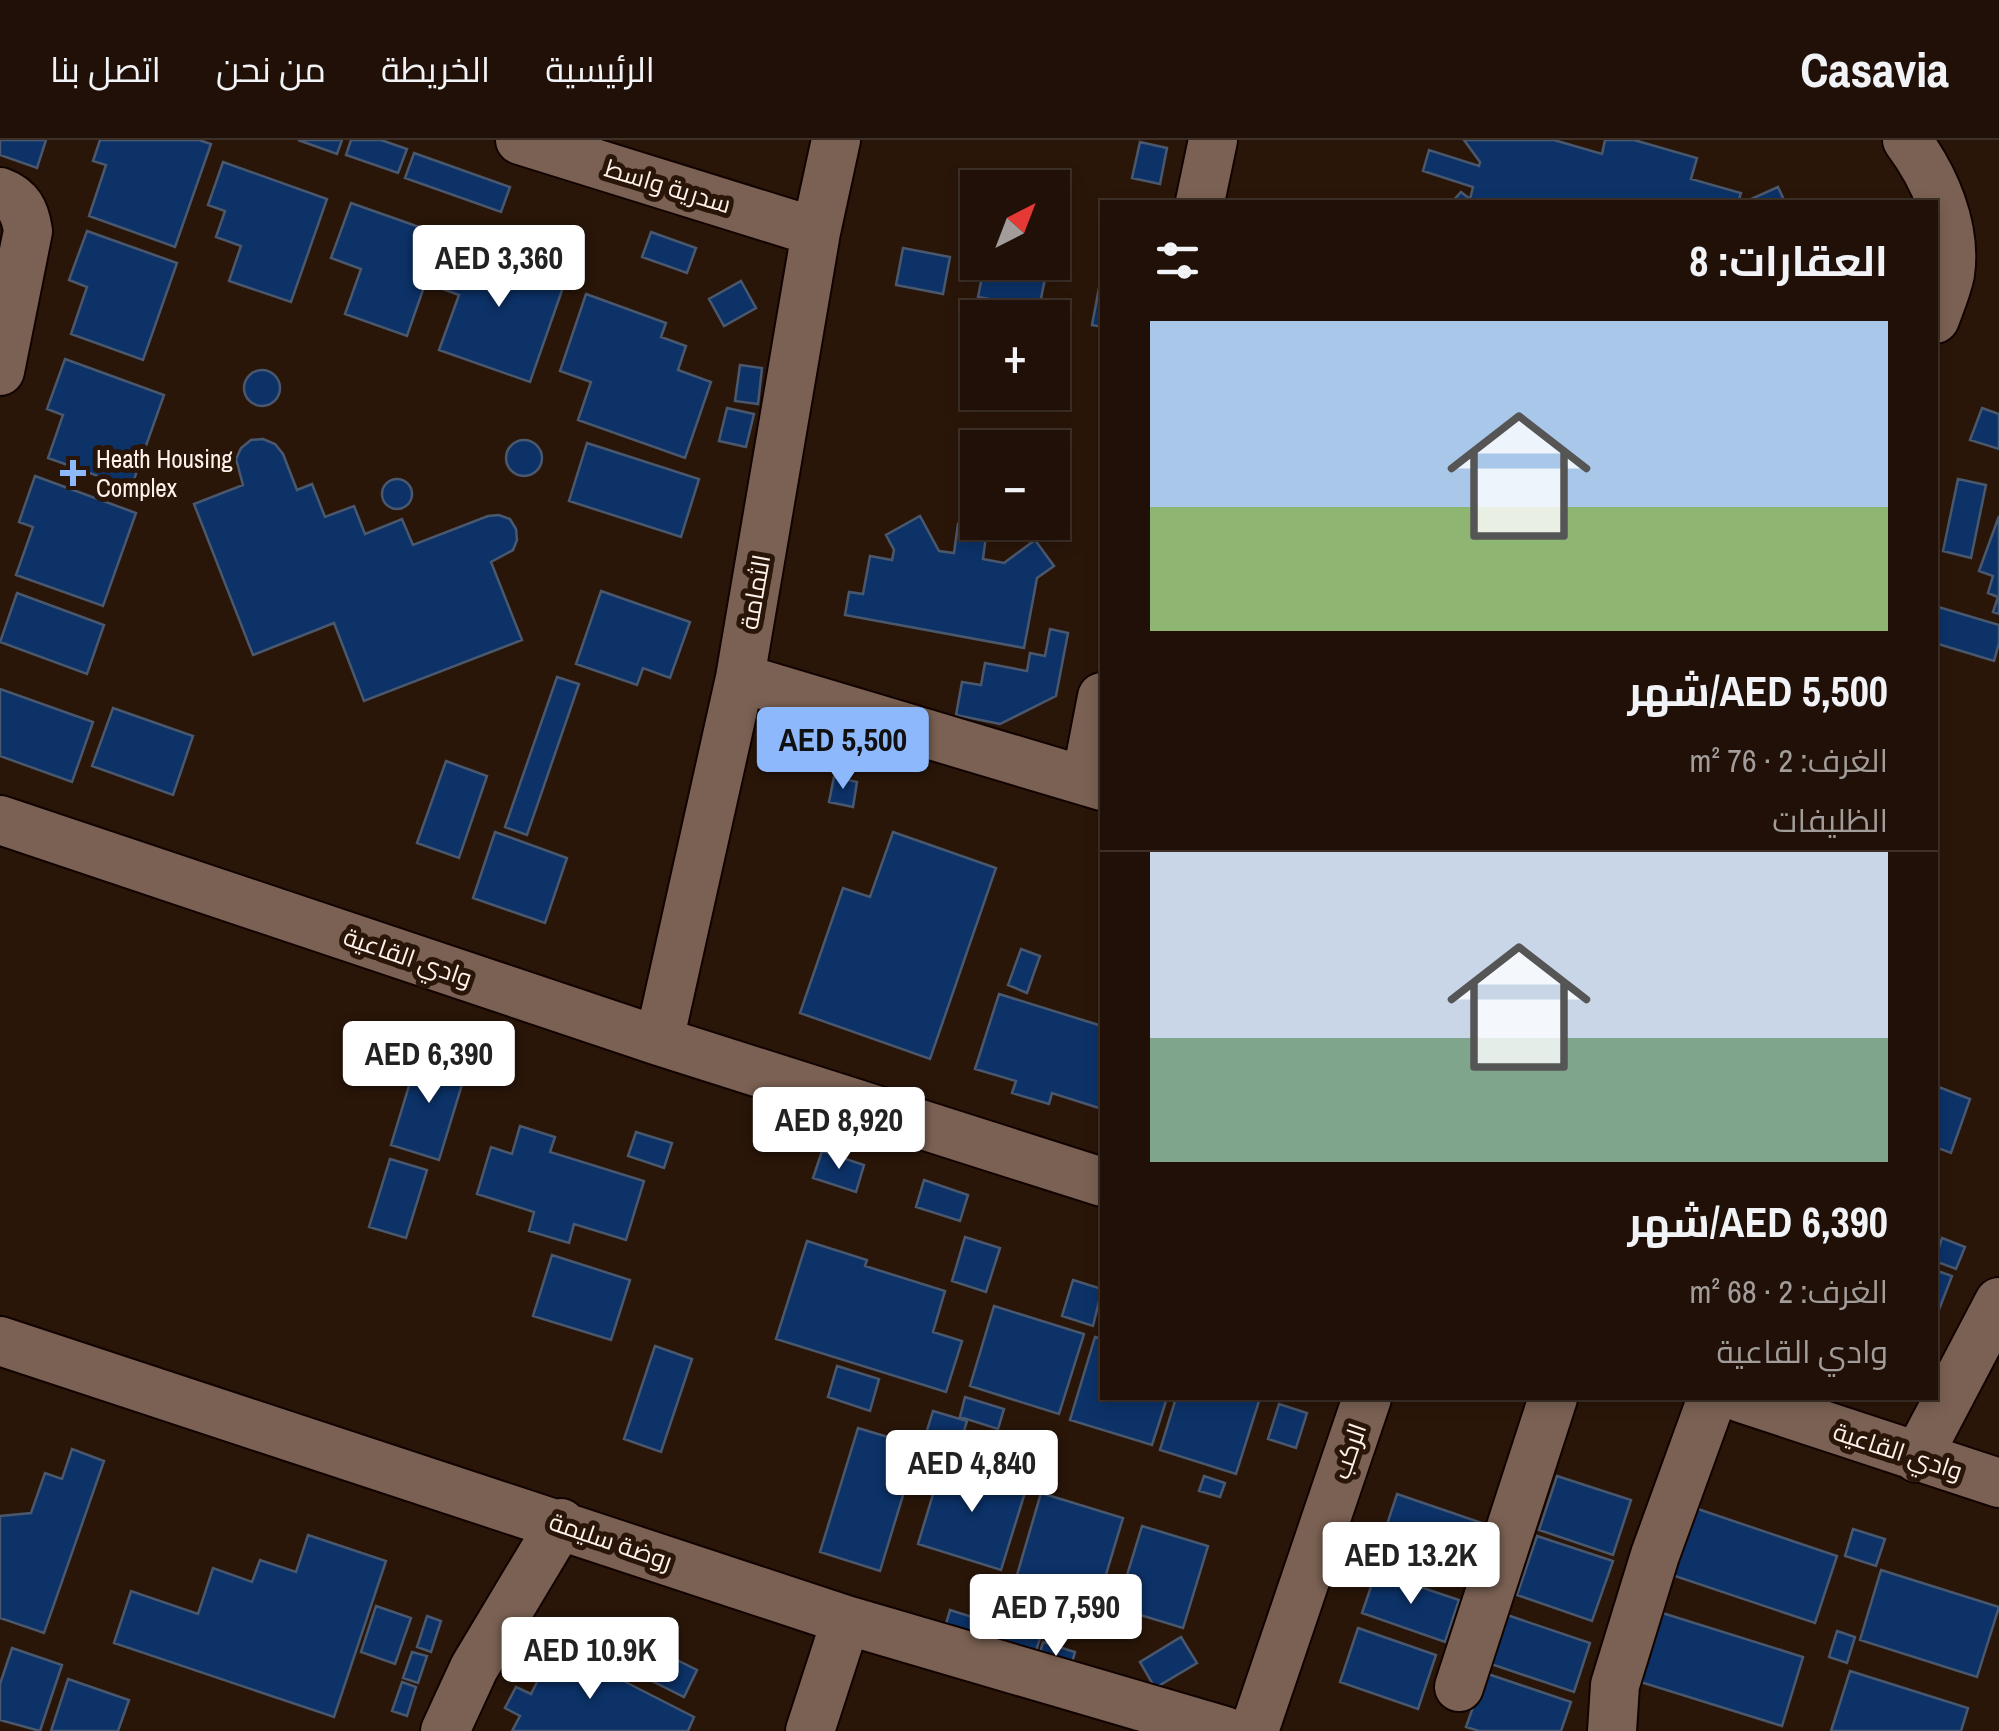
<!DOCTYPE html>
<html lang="ar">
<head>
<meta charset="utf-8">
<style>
	body { margin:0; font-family:"Archivo Narrow",Cairo,sans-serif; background:#2d1e15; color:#f1f3f6; direction:rtl; height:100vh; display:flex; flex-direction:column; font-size:38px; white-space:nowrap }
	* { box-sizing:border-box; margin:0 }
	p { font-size:32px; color:#a29d9b }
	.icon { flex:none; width:55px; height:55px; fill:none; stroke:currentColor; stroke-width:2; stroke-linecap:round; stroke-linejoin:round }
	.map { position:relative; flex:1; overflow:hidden; direction:ltr }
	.sheet { position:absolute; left:1100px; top:60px; width:838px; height:1200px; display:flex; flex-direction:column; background:#201007; border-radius:0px; box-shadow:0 5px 15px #0003,0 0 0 2px #3d3028; direction:rtl }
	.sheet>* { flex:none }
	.needle { width:65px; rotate:42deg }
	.controls { position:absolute; left:960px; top:30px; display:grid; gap:20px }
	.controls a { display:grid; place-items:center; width:110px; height:110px; border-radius:0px; background:#201007; box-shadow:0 5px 15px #0003,0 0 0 2px #3d3028; font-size:50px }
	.price { position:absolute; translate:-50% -85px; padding:0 22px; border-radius:10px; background:#fff; color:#222; font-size:32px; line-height:65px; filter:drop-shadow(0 2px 5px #0008) }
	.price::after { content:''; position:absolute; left:50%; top:60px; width:30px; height:22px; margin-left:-15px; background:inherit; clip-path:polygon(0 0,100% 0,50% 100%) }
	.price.current { background:#8db9fc; color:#111 }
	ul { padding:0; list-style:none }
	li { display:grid; align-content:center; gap:20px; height:530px; padding:0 50px }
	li+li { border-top:2px solid #3d3028 }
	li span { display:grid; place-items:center; height:310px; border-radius:0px; color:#555 }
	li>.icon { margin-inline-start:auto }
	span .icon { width:180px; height:180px; fill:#fffc; stroke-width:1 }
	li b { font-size:42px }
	h2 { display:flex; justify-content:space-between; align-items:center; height:120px; padding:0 50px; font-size:42px }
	header { display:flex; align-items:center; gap:60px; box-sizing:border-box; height:140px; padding:0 50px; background:#201007; border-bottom:2px solid #3d3028 }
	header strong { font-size:48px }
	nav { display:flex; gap:55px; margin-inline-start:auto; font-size:35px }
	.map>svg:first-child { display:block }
</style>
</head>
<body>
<header>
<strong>Casavia</strong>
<nav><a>الرئيسية</a><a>الخريطة</a><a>من نحن</a><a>اتصل بنا</a></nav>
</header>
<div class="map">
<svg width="1999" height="1591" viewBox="0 0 1999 1591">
	<rect width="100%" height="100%" fill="#2a1609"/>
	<path fill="#0c3268" stroke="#4a586e" stroke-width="2.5" d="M0 0H46L37 28 0 15Z
		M100 0H199L211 4 175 107 89 76 106 25 93 21Z
		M298 0H342L337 14Z
		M351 0H381L407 9 398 33 346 15Z
		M1464 0H1554L1602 14 1605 0H1634L1697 18 1691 39 1741 53 1738 62H1452L1461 52 1470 59 1473 47 1423 31 1429 10 1479 26 1480 22Z
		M1140 2 1167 8 1160 44 1132 38Z
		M414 13 510 47 501 72 405 38Z
		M223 22 327 59 291 162 229 141 241 106 216 97 225 71 208 65Z
		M1778 47 1785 62H1753L1751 59Z
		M351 63 442 95 407 196 345 174 361 129 331 118Z
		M87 91 177 123 143 220 71 194 87 147 69 140Z
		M651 92 696 108 687 133 642 117Z
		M457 100 566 139 530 242 439 210 459 155 440 148Z
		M903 108 950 117 943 154 896 145Z
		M984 127 1045 139 1039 168 978 157Z
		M741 141 756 168 724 186 709 159Z
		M1099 148 1102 149V187L1092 185Z
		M586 154 666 183 661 197 686 206 678 230 711 242 685 318 578 280 591 242 560 231Z
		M65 219 164 255 131 348 48 318 63 275 47 269Z
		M740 225 762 228 758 264 735 261Z
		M244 248a18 18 0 1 1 36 0a18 18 0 1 1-36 0Z
		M727 268 754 274 746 307 719 301Z
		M1982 268 1999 274V309L1970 300Z
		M263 299 275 304 283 314 297 350 312 344 325 377 354 366 365 394 402 379 413 405 488 376 499 375 510 379 516 389 517 400 513 410 491 422 522 500 364 561 334 483 253 515 194 364 243 345 236 319 241 308 251 300Z
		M506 318a18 18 0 1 1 36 0a18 18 0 1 1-36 0Z
		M587 303 699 339 681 397 569 361Z
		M35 336 136 373 103 466 16 435 33 387 19 382Z
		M1958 339 1986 345 1971 418 1943 411Z
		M382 354a15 15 0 1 1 30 0a15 15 0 1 1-30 0Z
		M920 376 939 411 954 413 958 384 987 388 983 419 1004 423 1035 400 1054 426 1037 438 1024 508 845 475 849 452 863 454 870 416 892 420 894 410 886 395Z
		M1999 376V474L1993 472 1998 457 1988 453 1993 436 1979 431Z
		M601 451 690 482 670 538 643 528 637 545 576 524Z
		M17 453 104 485 87 534 0 502Z
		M1935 466 1999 485V503L1994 521 1935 503Z
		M1050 489 1068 493 1056 556 1000 584 956 575 962 542 981 545 985 523 1027 531 1030 513 1045 516Z
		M557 537 579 544 527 695 505 687Z
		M0 549 93 582 72 642 0 616Z
		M113 568 193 596 173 655 92 626Z
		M446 621 487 636 459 718 417 703Z
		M834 637 857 642 853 667 829 662Z
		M495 692 567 718 545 783 473 758Z
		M893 692 996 728 930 919 800 873 843 748 870 757Z
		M1021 809 1040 816 1027 853 1008 845Z
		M999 854 1102 886V969L1052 953 1049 964 1012 953 1016 941 975 929Z
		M419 913 467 928 439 1020 391 1005Z
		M1936 946 1970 959 1951 1013 1935 1007Z
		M520 986 555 997 550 1012 644 1041 626 1100 574 1084 569 1103 529 1091 534 1072 477 1054 491 1007 512 1014Z
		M636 992 672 1003 664 1028 628 1016Z
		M822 1011 864 1025 856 1052 813 1038Z
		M390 1019 427 1030 406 1098 369 1087Z
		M924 1040 968 1055 960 1081 916 1067Z
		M965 1097 1000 1108 986 1152 952 1141Z
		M1942 1098 1965 1107 1956 1129 1935 1121Z
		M807 1101 867 1120 865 1126 945 1151 933 1192 962 1201 946 1252 776 1199Z
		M552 1115 630 1140 611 1200 533 1176Z
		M1935 1130 1952 1136 1935 1180Z
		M1073 1140 1102 1149 1093 1186 1062 1176Z
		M994 1166 1084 1194 1059 1274 970 1246Z
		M1095 1197 1102 1199V1258H1167L1152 1305 1070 1280Z
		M655 1206 692 1219 661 1312 624 1299Z
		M837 1226 879 1239 870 1271 828 1257Z
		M965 1257 1004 1269 998 1289 960 1277Z
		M1176 1258H1260L1236 1334 1160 1310Z
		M1279 1264 1307 1273 1296 1308 1268 1299Z
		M933 1271 967 1281 959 1307 925 1297Z
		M858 1288 918 1306 880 1431 820 1412Z
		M72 1309 104 1321 44 1493 0 1478V1376L31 1373 45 1333 62 1339Z
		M943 1321 1027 1346 1001 1430 918 1404Z
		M1204 1336 1225 1343 1220 1357 1199 1351Z
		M1557 1336 1631 1360 1613 1415 1539 1390Z
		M1041 1353 1123 1378 1098 1461 1017 1435Z
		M1397 1354 1482 1383 1464 1438 1379 1409Z
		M1683 1364 1837 1416 1815 1483 1660 1431Z
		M1142 1386 1208 1406 1183 1488 1117 1468Z
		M1853 1389 1885 1399 1876 1426 1845 1416Z
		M308 1395 386 1421 334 1577 114 1503 131 1451 198 1474 213 1428 252 1442 260 1420 296 1432Z
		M1537 1396 1613 1421 1592 1481 1517 1455Z
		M1881 1430 1999 1467 1977 1537 1860 1500Z
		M1376 1432 1459 1460 1445 1502 1362 1473Z
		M376 1466 411 1478 395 1524 361 1512Z
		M950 1470 985 1481 977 1508 942 1498Z
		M1656 1471 1803 1517 1782 1586 1634 1540Z
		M1507 1475 1590 1503 1574 1552 1491 1524Z
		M427 1476 441 1481 431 1512 417 1507Z
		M1007 1488 1040 1498 1031 1527 998 1516Z
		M1358 1488 1436 1515 1418 1569 1340 1542Z
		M1837 1491 1855 1497 1847 1523 1829 1517Z
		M1181 1497 1197 1523 1155 1548 1140 1522Z
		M1043 1502 1075 1512 1068 1536 1036 1526Z
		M555 1506 694 1577 688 1591H512L520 1576 505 1568 516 1547 531 1554Z
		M12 1508 62 1525 40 1591 0 1580V1544Z
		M412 1512 427 1516 418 1543 403 1538Z
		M661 1512 697 1530 684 1557 648 1539Z
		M1850 1531 1968 1568 1961 1591H1831Z
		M1485 1533 1571 1562 1561 1591H1479L1466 1587Z
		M68 1539 129 1560 118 1591H51Z
		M402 1542 416 1547 407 1576 392 1571Z"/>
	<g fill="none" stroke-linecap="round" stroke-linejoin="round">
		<defs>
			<path id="minor" d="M520 0 816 92
				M1907 0C1934 36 1957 87 1950 134 1947 149 1940 165 1935 179
				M0 52C19 59 25 71 28 91L0 231
				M1200 62 1213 0
				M740 538 1102 646
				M1086 640 1102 557
				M0 680 659 901 1102 1042
				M659 901 740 538 816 92 836 0
				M0 1201 846 1480 1225 1591
				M1741 1258 1999 1343
				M1917 1318 1999 1162
				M1459 1547 1553 1258
				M445 1591 474 1528 561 1383
				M810 1591 846 1480
				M1254 1591 1367 1258
				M1612 1591 1615 1545 1655 1415 1712 1258"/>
		</defs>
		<use href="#minor" stroke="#120300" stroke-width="52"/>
		<use href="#minor" stroke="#7a6153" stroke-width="48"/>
	</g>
	<path fill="#8db9fc" stroke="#2a1609" stroke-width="4" d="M68 318h10v10h10v10h-10v10h-10v-10h-10v-10h10z"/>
	<g text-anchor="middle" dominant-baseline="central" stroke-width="10" stroke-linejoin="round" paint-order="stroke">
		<g font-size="25" fill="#fef2eb" stroke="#2a1609">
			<text transform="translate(668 46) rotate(17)">سدرية واسط</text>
			<text transform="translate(755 452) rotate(-80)">الثمامة</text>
			<text transform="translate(408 817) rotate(19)">وادي القاعية</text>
			<text transform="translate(1349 1311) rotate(-71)">الركب</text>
			<text transform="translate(1898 1311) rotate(18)">وادي القاعية</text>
			<text transform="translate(611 1401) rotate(19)">روضة سليمة</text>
		</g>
		<g font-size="25" fill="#fef2eb" stroke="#2a1609" text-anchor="start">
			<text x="96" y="319">Heath Housing<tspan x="96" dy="29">Complex</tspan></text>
		</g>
	</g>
</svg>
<div class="controls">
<a><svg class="needle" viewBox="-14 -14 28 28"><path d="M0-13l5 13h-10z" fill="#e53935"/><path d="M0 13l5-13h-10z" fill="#a29d9b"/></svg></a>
<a>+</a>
<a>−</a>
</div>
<b class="price" style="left:499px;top:170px">AED 3,360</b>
<b class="price current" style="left:843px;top:652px">AED 5,500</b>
<b class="price" style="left:429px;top:966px">AED 6,390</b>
<b class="price" style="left:839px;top:1032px">AED 8,920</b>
<b class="price" style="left:972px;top:1375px">AED 4,840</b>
<b class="price" style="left:1411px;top:1467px">AED 13.2K</b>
<b class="price" style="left:1056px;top:1519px">AED 7,590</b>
<b class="price" style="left:590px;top:1562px">AED 10.9K</b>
<section class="sheet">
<h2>العقارات: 8<svg class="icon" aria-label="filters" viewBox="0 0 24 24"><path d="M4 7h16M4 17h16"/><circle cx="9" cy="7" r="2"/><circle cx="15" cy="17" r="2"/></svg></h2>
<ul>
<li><span style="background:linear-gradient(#a9c7e8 60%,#8fb573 0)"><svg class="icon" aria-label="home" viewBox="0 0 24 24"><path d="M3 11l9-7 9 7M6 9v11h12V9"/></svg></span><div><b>AED 5,500/شهر</b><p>الغرف: 2 · 76 m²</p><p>الظليفات</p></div></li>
<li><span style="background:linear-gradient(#c9d6e8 60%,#7fa58c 0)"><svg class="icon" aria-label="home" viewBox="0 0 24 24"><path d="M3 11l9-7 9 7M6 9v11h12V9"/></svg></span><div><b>AED 6,390/شهر</b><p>الغرف: 2 · 68 m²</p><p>وادي القاعية</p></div></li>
</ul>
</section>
</div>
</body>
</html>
